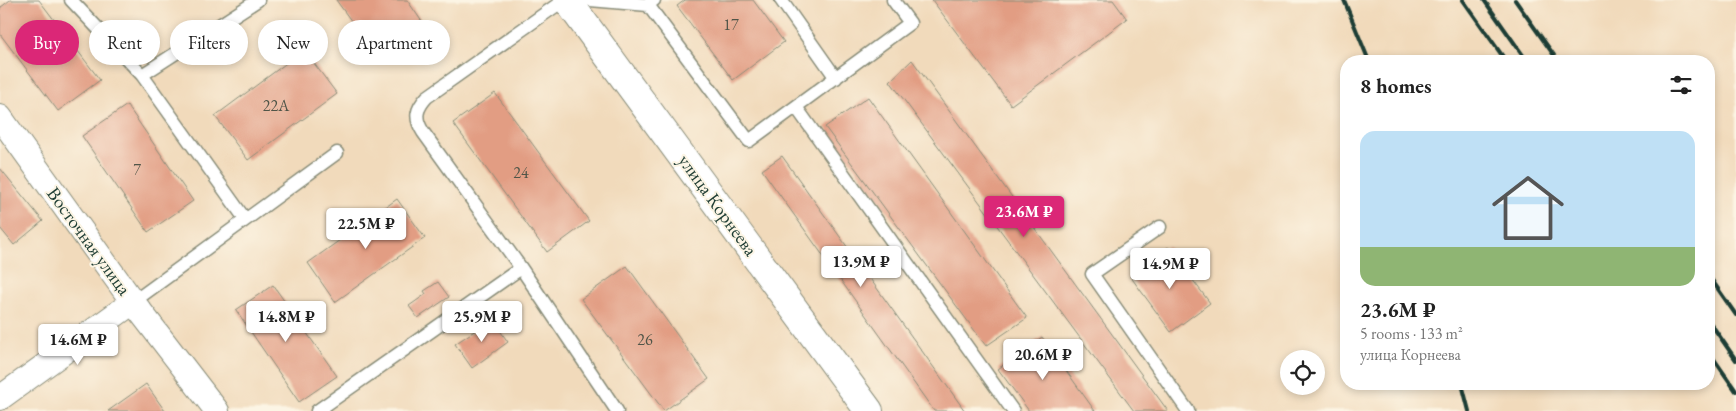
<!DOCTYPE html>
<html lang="en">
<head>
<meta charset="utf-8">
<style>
	body { margin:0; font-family:"EB Garamond",serif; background:#f6f6f6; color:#222; height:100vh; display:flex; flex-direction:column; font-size:19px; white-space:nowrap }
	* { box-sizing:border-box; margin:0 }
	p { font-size:16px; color:#767676 }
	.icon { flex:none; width:28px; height:28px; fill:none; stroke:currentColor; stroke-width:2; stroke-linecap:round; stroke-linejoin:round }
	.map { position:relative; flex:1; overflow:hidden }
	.drawer { position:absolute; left:1340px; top:55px; width:375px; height:335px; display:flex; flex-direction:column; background:#fff; border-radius:20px; box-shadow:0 2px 8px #0003 }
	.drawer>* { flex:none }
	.hud { position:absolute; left:15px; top:20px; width:475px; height:45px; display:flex; gap:10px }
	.buttons { position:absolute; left:1280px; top:350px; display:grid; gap:10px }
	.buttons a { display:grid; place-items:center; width:45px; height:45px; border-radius:50%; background:#fff; box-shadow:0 2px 8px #0003; font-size:25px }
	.price { position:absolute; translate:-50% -42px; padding:0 11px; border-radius:5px; background:#fff; color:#222; font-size:16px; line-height:32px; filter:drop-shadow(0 1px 2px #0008) }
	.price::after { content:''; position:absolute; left:50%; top:30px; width:15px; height:11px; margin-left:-8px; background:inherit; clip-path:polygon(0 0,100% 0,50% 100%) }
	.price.selected { background:#db2777; color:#fff }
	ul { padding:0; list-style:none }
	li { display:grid; align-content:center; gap:10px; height:265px; padding:0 20px }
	li span { display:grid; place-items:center; height:155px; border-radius:15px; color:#555 }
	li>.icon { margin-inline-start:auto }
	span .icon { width:90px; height:90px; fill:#fffc; stroke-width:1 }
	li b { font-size:21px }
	h2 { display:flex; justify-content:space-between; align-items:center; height:60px; padding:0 20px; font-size:21px }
	.chip { padding:0 18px; border-radius:22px; background:#fff; box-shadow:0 2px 8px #0003; font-size:18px; line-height:45px }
	.chip.selected { background:#db2777; color:#fff }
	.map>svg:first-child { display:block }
</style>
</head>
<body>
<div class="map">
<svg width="1736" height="411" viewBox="0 0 1736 411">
	<rect width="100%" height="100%" fill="#fcf5e5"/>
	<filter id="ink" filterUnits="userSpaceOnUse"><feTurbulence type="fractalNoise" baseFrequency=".02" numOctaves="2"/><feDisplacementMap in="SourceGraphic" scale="10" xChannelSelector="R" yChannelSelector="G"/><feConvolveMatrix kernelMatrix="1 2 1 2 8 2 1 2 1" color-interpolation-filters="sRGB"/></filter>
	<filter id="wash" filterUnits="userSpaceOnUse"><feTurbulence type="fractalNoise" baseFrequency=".0096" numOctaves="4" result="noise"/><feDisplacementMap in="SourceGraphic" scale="20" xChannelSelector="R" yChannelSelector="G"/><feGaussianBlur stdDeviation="1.12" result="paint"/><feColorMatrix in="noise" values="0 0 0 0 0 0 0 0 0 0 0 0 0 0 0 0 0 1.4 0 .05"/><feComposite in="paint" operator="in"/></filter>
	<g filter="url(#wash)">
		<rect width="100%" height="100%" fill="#f1dabb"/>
		<g id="blocks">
			<path fill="#e29d83" d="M10 0H39L100 80 58 111 0 34V8Z
				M336 0H407L427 29 381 62Z
				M685 0H753L784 42 733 80 677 6Z
				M932 0H1113L1127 19 1011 105Z
				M304 50 337 94 248 160 215 116Z
				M912 60 1168 411H1134L890 81Z
				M495 93 589 221 547 252 453 123Z
				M868 97 1027 318 986 346 825 127Z
				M127 105 193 201 148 232 82 136Z
				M782 156 965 411H934L762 170Z
				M0 168 43 221 14 245 0 228Z
				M397 199 425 238 335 302 308 263Z
				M1168 247 1210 303 1171 332 1130 276Z
				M627 266 709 379 664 411 581 299Z
				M438 282 449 297 418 318 409 306 426 294 424 291Z
				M273 285 337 376 299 402 236 310Z
				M492 319 508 342 472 368 455 344Z
				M1042 337 1095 411H1029L998 369Z
				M146 384 165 411H108Z"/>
		</g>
	</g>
	<g filter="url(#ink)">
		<use href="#blocks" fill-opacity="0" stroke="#888c78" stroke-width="1"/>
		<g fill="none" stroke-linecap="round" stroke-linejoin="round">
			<defs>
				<path id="service" d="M71 0 142 75 245 219
					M564 0 427 97C416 109 414 118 423 132L521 268 617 411
					M590 0 648 5 654 0
					M781 0 836 78
					M648 5 749 141 910 23 893 0
					M142 75 258 0
					M796 107 1013 411
					M1160 227 1092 274 1188 411
					M133 302 337 153
					M317 411 521 268"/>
				<path id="minor" d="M0 117 133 302 217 411
					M0 398 133 302"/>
				<path id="tertiary" d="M567 0 869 411"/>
			</defs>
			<use href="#service" stroke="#888c78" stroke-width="15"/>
			<use href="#minor" stroke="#888c78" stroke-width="26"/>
			<use href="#tertiary" stroke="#888c78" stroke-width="30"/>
			<use href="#service" stroke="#fff" stroke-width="12"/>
			<use href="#minor" stroke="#fff" stroke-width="24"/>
			<use href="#tertiary" stroke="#fff" stroke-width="28"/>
			<path stroke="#1f3d34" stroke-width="4" d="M1344 0 1369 61
				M1463 0 1506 61
				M1484 0 1527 61
				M1515 0 1558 61
				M1709 276 1736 315
				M1709 321 1736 360
				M1709 352 1736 391
				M1462 384 1469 411"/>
		</g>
	</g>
	<g text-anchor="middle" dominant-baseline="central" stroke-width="4" stroke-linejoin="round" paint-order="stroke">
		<g font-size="16" fill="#505548">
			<text x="731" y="24">17</text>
			<text x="276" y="105">22А</text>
			<text x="137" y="169">7</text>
			<text x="521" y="172">24</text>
			<text x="645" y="339">26</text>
		</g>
		<g font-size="19" fill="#1f3d34" stroke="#fcf5e5">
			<text transform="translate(718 205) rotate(54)">улица Корнеева</text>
			<text transform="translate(89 241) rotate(54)">Восточная улица</text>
		</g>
	</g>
</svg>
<div class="buttons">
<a><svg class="icon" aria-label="locate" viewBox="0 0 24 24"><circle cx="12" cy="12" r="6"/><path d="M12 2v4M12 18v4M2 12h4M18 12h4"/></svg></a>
</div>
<b class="price selected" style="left:1024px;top:238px">23.6M ₽</b>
<b class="price" style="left:366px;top:250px">22.5M ₽</b>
<b class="price" style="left:861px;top:288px">13.9M ₽</b>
<b class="price" style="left:1170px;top:290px">14.9M ₽</b>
<b class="price" style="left:286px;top:343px">14.8M ₽</b>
<b class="price" style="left:482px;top:343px">25.9M ₽</b>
<b class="price" style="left:78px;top:366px">14.6M ₽</b>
<b class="price" style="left:1043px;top:381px">20.6M ₽</b>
<div class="hud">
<a class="chip selected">Buy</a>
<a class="chip">Rent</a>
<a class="chip">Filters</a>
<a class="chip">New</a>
<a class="chip">Apartment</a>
</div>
<section class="drawer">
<h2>8 homes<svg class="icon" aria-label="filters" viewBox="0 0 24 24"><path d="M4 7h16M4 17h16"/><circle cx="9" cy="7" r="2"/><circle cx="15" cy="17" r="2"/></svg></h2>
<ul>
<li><span style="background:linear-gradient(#bfe0f5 75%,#8fb573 0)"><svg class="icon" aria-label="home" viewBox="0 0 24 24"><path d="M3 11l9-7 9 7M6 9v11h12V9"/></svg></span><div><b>23.6M ₽</b><p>5 rooms · 133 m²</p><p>улица Корнеева</p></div></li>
</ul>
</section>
</div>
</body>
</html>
